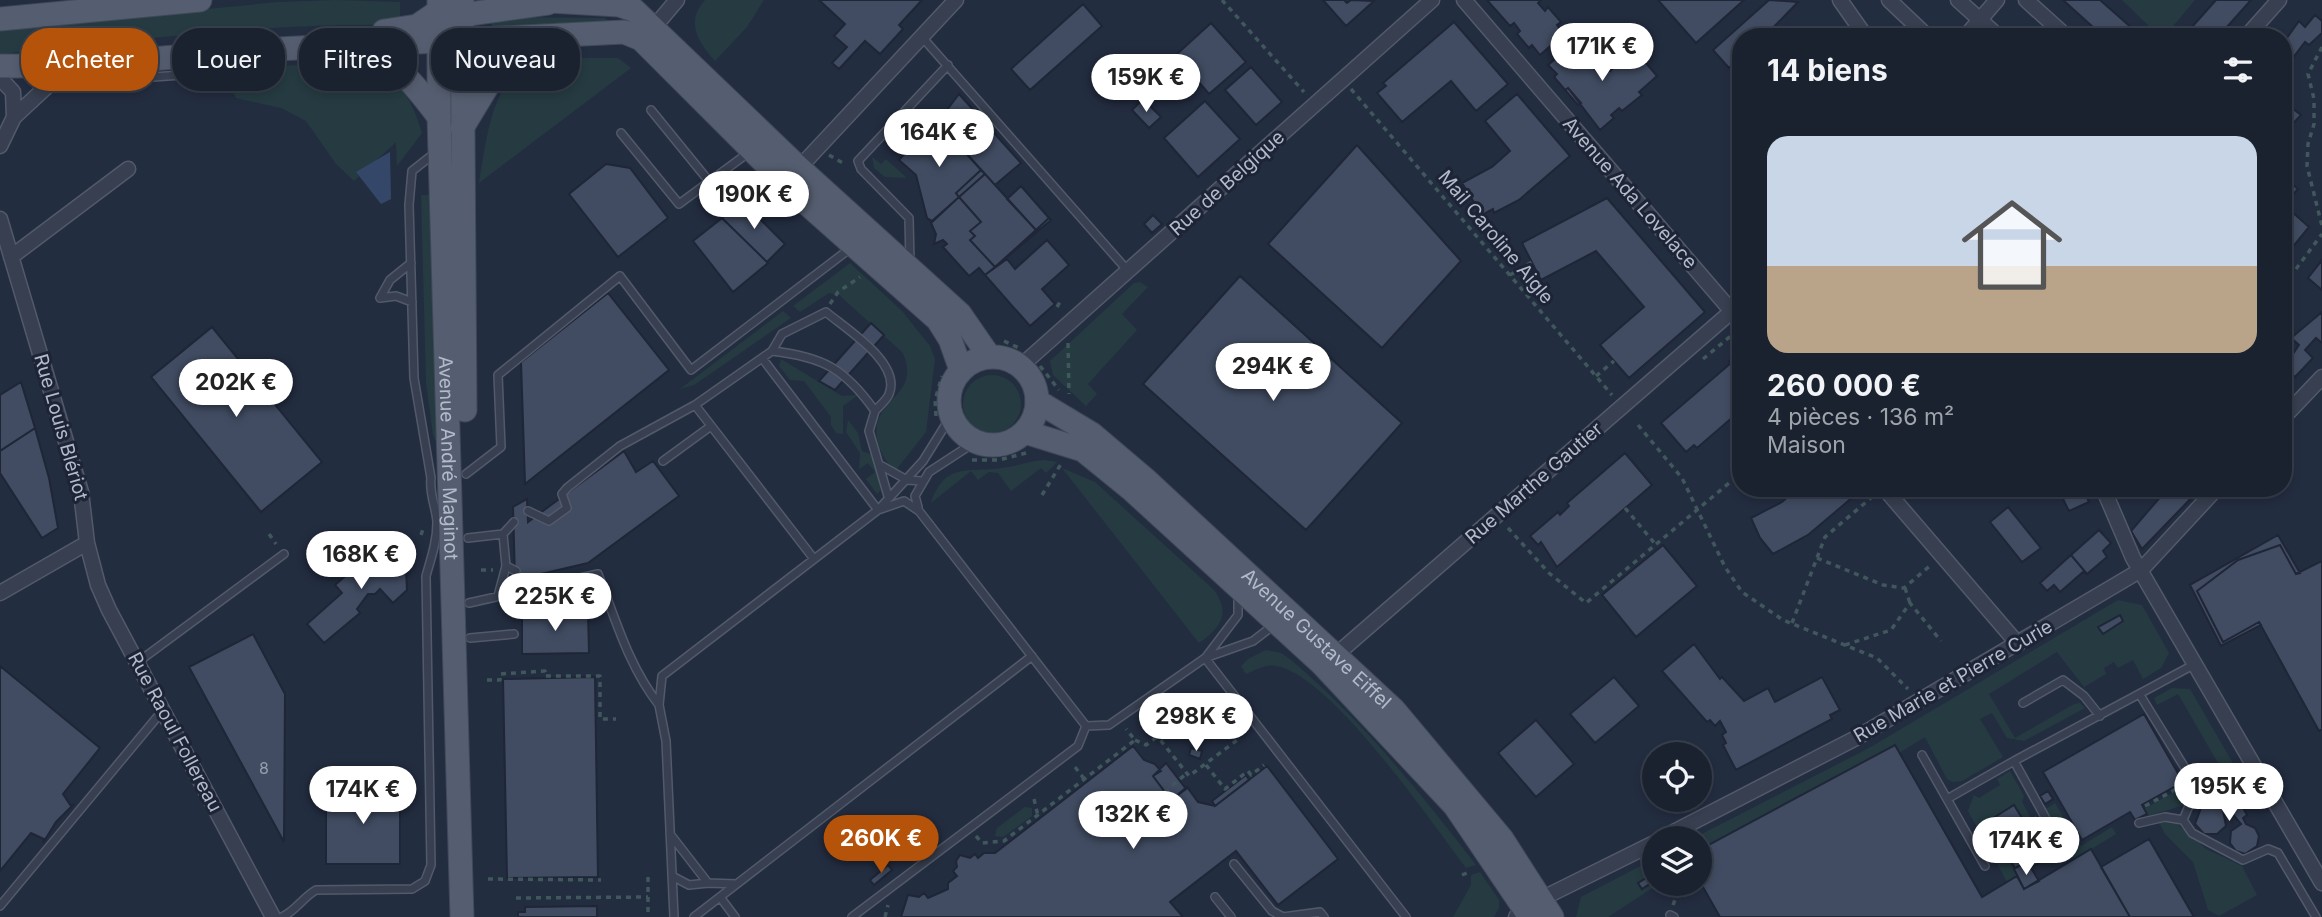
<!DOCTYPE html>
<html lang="fr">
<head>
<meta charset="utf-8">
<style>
	body { margin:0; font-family:Inter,sans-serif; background:#272f3c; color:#f1f3f6; height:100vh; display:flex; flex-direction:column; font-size:26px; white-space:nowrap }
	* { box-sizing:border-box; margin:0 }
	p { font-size:23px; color:#9fa4ab }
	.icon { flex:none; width:38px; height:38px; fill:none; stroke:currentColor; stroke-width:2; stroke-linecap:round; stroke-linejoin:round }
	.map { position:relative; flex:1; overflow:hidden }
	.details { position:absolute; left:1732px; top:28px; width:560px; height:469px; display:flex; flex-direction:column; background:#1a2230; border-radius:28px; box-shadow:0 4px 10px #0003,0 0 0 2px #383f4c }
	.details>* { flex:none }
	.hud { position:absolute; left:21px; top:28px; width:665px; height:63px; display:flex; gap:14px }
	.controls { position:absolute; left:1642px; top:742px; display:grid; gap:14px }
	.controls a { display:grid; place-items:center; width:70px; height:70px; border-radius:50%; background:#1a2230; box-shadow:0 4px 10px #0003,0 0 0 2px #383f4c; font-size:35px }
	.price { position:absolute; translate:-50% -60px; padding:0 16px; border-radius:24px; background:#fff; color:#222; font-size:23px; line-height:46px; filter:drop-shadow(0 2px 4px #0008) }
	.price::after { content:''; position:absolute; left:50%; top:42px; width:21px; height:16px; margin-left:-10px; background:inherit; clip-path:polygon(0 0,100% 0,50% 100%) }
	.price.selected { background:#b45309; color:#fff }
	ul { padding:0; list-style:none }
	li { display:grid; align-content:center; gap:14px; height:371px; padding:0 35px }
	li+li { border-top:2px solid #383f4c }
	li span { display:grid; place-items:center; height:217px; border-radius:21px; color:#555 }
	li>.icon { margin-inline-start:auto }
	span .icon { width:126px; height:126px; fill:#fffc; stroke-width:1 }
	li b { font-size:30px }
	h2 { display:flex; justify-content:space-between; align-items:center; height:84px; padding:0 35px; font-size:30px }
	.pill { padding:0 24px; border-radius:28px; background:#1a2230; box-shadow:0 4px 10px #0003,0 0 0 2px #383f4c; font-size:24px; line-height:63px }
	.pill.selected { background:#b45309; color:#fff }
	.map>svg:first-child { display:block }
</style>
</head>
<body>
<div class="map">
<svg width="2322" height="917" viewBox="0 0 2322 917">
	<rect width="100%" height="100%" fill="#232d40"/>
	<path fill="#253b41" d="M337 0 400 2V25C267 22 133 41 0 54V29L278 2Z
		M705 0H764L747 27 715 61C698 42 685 22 705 0Z
		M2122 0H2195L2169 31 2155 32Z
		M492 17 605 18 609 23 492 28Z
		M538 58H618L631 68 479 183C487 139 490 78 538 58Z
		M354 60C395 75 410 92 422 133L397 166 396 142 354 181 336 164 306 121 281 108 236 98 224 71Z
		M872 157 881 164 886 159 907 178 885 177 874 168Z
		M421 195H430L440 440H435L433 435 426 383Z
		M850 263 902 311 930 346 935 359 926 432 896 470C881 461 871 433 880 416 892 393 917 388 903 353L839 295 829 293 800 312 793 306Z
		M1140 282 1148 287 1122 314 1137 330 1088 384 1097 394 1086 406 1053 375 1050 361 1134 283Z
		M783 311 791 318 694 385 680 389Z
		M781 359 842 396 858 395 843 406V434L836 433 831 425V417L804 381 790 380 779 366Z
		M963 404a29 29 0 1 1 58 0a29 29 0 1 1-58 0Z
		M848 420 858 433 862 451 873 455 881 490 877 494 866 479 875 472 868 463 859 469 860 453 846 432Z
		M1045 460 1057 462 1046 473 1041 468 1011 491 998 473 989 472 978 480 971 471 931 503C945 461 969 473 1002 468 1017 466 1030 461 1045 460Z
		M1062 468 1095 482 1214 590C1231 614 1221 627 1199 643Z
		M2118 600 2142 605 2169 653 2161 668 2143 679 2133 660 2118 668 2114 662 2104 668 2106 674 2084 687 2057 652 1989 694 2015 738 2074 704 2080 703 2085 708 2024 741 2007 738 1992 713 1980 719 2003 757 1962 781 1953 782 1947 779 1925 737 1899 753 1699 850V838H1694L1869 748Z
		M1266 650 1281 653 1290 659C1361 719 1419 791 1476 865L1466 868C1432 823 1330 674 1276 666 1265 664 1256 670 1246 674L1241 666 1248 659Z
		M2172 688 2190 689 2245 784 2220 796 2217 802 2203 803 2198 775 2218 763 2178 694 2157 705 2154 698Z
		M2010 771 2024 796 2022 802 2031 818 2036 815 2054 846 2043 852 2014 805 1987 821 2017 876 2007 882 1968 811 1974 795 1979 798 2000 785 1997 779Z
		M2188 784V804L2148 816 2144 809Z
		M2055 803 2081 846 2112 827 2116 834 2075 859 2046 809Z
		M1025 807 1032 808V816L1003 837 995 836 997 828Z
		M2159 822 2177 824 2206 849 2242 866 2257 895 2219 916 2208 910 2193 862 2165 834Z
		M1654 859V887L1608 917H1576L1581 897Z
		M1480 872 1499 900V908L1494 917H1453L1471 885V875Z"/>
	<path fill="#354768" d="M390 152 391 199 381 204 356 172Z"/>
	<path fill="#414c62" stroke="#1e2637" stroke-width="2" d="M819 0H922L899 25 903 29 880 54 865 41 839 69 832 63 847 47 834 36 845 24Z
		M1323 0H1344L1347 3 1351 0 1374 1 1346 26Z
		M1487 0H1541L1538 3 1545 11 1548 7 1561 22 1557 25 1564 34 1540 55 1532 45 1529 48 1517 34 1520 31 1514 23 1510 26Z
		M1658 0H1744L1696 43Z
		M1769 0 1798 2 1764 37H1741V57L1729 68 1713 50Z
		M2063 0H2100L2142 37H2104Z
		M2216 0H2251L2218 37H2183Z
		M1083 4 1102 26 1030 90 1011 69Z
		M2315 15 2322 21V33L2309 45 2305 42 2289 63 2284 58V42L2299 21 2305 27Z
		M1454 22 1508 84 1476 111 1451 81 1402 122 1377 93 1386 86 1383 83Z
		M1211 23 1246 62 1209 94 1198 81 1189 89 1166 64Z
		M1573 44 1580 52 1584 49 1596 63 1593 67 1600 75 1607 68 1610 71 1635 50 1657 76 1639 92 1642 95 1622 111 1619 108 1611 115 1614 118 1600 130 1568 88 1565 90 1554 77 1557 74 1548 65Z
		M1251 67 1282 102 1256 125 1225 90Z
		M1568 88 1581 103 1578 105 1565 90Z
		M959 94 1021 163 995 185 938 122Z
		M1517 94 1570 156 1519 200 1494 213 1493 209 1482 215 1462 183 1492 167 1510 151 1485 121Z
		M1143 99 1161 117 1149 128 1132 110Z
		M1205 101 1240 139 1198 177 1164 138Z
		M2284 102 2301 115 2289 128 2284 123Z
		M938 122 981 170 956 193 959 197 932 221 927 218 916 175 899 160 930 125Z
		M1357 145 1461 261 1382 348 1268 244Z
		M606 164 630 168 668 218 618 257 569 194Z
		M981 170 985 174 959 197 956 193Z
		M985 174 1036 230 995 267 970 240 975 236 970 231 981 222 959 197Z
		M2285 178 2298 189 2286 202 2284 200Z
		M1021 186 1049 218 1036 230 1007 199Z
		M959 197 981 222 970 231 975 236 970 240 995 267 985 275 979 268 969 276 943 247 947 244 943 240 934 244 936 234 931 223Z
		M1607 198 1705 312 1629 378 1600 345 1644 307 1596 251 1541 280 1522 243Z
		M741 200 785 244 767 262 722 218Z
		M2291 211 2309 227 2287 254 2284 251V231L2291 224 2284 218Z
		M1153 215 1162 224 1152 233 1144 224Z
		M722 218 768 263 733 292 693 241Z
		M1049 218 1051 220 995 267 1036 230Z
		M1047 240 1069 265 1042 289 1055 304 1030 326 985 275 1007 259 1015 269Z
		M2322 260V290L2308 278Z
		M1240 276 1402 423 1306 530 1143 384Z
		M608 293 669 370 525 484 521 362Z
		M2322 312V343L2316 338 2305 350 2313 358 2295 377 2284 367 2299 345 2291 338Z
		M871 323 884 335 835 390 819 381Z
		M212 327 322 462 261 512 151 377Z
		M1739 352 1741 410 1697 448 1694 445 1686 452 1661 423 1731 363 1729 361Z
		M21 382 35 428 0 451V395Z
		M35 428 49 478 58 528 42 538 0 473V451Z
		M624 451 636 472 653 461 679 496 588 563 515 580 513 507 527 499 528 522Z
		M1625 453 1652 485 1557 567 1541 542 1538 545 1530 536 1558 512 1560 515 1569 506 1567 503Z
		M1798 488H1857L1860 491 1808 535 1773 554 1760 538 1751 518 1782 502Z
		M2168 488H2195L2198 491 2142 549 2131 531Z
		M2083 489 2089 502 2069 511 2063 499Z
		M2008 507 2041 548 2022 562 1990 522Z
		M2099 530 2111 543 2103 551 2107 557 2087 574 2071 555Z
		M2278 535 2300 573 2296 574 2280 545 2238 560 2197 591 2223 642 2259 622 2261 625 2221 646 2190 585Z
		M383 543 387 549 383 553 385 555 389 551 406 570 407 590 393 603 380 589 375 594H368L357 609 360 613 324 643 307 624 342 593 335 585 359 564 366 572 368 570 361 562Z
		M1663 545 1697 586 1636 637 1602 595Z
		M2280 545 2296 574 2322 561V729L2319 731 2259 622 2223 642 2197 591 2238 560Z
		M2071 555 2087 574 2083 572 2060 592 2054 585 2047 591 2040 583Z
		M588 611 589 653 522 654V612Z
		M2120 615 2123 621 2103 634 2098 627Z
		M253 634 285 694 284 842 189 667Z
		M1694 644 1720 679 1722 677 1744 701 1768 688 1775 702 1822 677 1840 710 1830 715 1832 719 1736 770 1723 745 1726 743 1722 735 1726 732 1720 721 1715 726 1710 720 1707 722 1662 671Z
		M0 666 100 748 63 794 71 806 74 804 56 822 43 843 44 839 31 833 0 871Z
		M595 677 598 877 507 878 503 679Z
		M1614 677 1639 706 1595 743 1570 714Z
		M2144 714 2183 782 2142 805 2147 814 2135 820 2130 812 2082 840 2043 772Z
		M1536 720 1574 764 1536 797 1498 753Z
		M1895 745 1982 897 2017 876 2024 889 2091 849 2130 917H1720L1699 880V850Z
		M1133 746 1144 760 1155 764 1161 771 1153 776 1171 800 1187 787 1198 802 1215 806 1267 766 1338 859 1278 905 1236 851 1170 902 1183 917H901L908 895 919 897 924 893 928 898 948 889V883L957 876 953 871 957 867 956 861 960 855 970 858 975 854 978 858 984 853H995Z
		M1191 748 1202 751 1200 759 1189 755Z
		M1166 763 1186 789 1171 800 1153 776Z
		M1246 775 1249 780 1215 806 1212 801Z
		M326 789H400V864H326Z
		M2233 789 2247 815 2243 818 2246 824 2255 828 2259 836 2257 846 2245 854 2236 851 2230 843 2231 831 2241 824 2227 807 2223 810 2226 826 2217 834H2204L2195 824 2201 808 2210 804 2220 807 2225 803 2220 796Z
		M2048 791 2053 799 2045 804 2040 796Z
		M2014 805 2043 852 2035 857 2039 863 2025 871 2021 865 2015 868 1987 822Z
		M2149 839 2194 917H2130L2101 867Z
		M888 865 892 870 874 885 870 880Z
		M2021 865 2025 871 2031 868 2039 881 2024 889 2014 869Z
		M1648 877 1651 883 1642 889 1638 883Z
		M597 906V917H518V912H525V907Z"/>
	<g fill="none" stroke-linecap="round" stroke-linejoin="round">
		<defs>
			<path id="service" d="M922 37 1128 271
				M87 72 109 80 197 74 205 70 214 59
				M651 110 708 180
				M621 133 679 204 748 153
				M910 263 909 218 861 169 858 161 948 65
				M380 298 390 280 411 263
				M380 298 396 296 412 302
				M772 351C824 357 845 369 875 411L869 431 888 496
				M762 358 878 510
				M663 461 711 426
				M882 466 907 480 922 481
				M466 474 501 447 498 375 620 276 691 370 852 247
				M918 507 915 496 929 472 975 442
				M879 509 923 461 951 416
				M528 511 549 521 567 508 562 494 567 488 620 446 695 405
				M514 522 503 534 506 566 516 571
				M468 538 503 534
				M814 559 695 405 772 351 782 334 826 312C846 329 902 363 889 394 887 400 879 406 875 411
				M498 596 506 566
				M469 603 598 574C616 620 628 665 659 705
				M470 638 514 634
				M1206 657 1238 615V595
				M1205 658 1406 917
				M138 662 284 554
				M2140 695 2193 781 2194 794 2183 820 2192 833 2243 860 2268 849 2278 853 2316 917
				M1147 699 1228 726
				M2023 703 2063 680 2084 696 2100 716
				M1922 755 1947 799
				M2139 823 2165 817 2183 820
				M670 834 708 883 736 884
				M2065 853 2014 761 2195 664
				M1234 864 1272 911 1283 917 1320 912 1324 917
				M1985 866 1947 799 2014 761
				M672 876 689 885 708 883
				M720 897 735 917
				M1215 897 1231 917
				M0 906 163 710
				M1670 915 1674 917
				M282 917C297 910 302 898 316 890L412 889 425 881 431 865 426 576C431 558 437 542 437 522 436 507 429 494 431 478L414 378 409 205 412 171 436 152
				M674 917 666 741 659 705 662 676 878 510 904 501 919 511 1086 726
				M694 917 1032 656
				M852 917 1078 746 1086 726 1109 725 1205 658 1253 641 1275 624"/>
			<path id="minor" d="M1464 0 1741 322
				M1840 0 1866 37
				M1889 0 1928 37
				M1958 0 1999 37
				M2026 0 2067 37
				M650 32 677 0
				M1965 37 1997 0
				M2246 37 2279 0
				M0 78 13 92 14 117
				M0 146 14 117 69 66
				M799 168 956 0
				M0 219 81 492 87 543 0 593
				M11 257 128 169
				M1021 366 1432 0
				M2284 417 2322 377
				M1884 488 2018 644
				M2103 488 2133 558 2322 883
				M87 543 98 585 109 610 273 917
				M1337 654 1731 312
				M1662 838 1856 738 2141 570 2217 488
				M1516 917 1541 899 1654 843"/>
			<g id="primary">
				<path id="s1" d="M439 0V117L462 917"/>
				<path d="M462 0 465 410"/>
				<path d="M532 0 619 5 634 10 799 168 960 314 989 356"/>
				<path d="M0 19 200 0"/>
				<path d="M452 27 462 15 548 3"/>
				<path d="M384 31 417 26 448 5"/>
				<path d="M351 55C396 55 413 84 439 117"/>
				<path d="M0 66H69L257 50 624 32 641 39 797 195 938 320 950 339 961 370"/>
				<path d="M462 128 488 85 534 37"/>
				<circle cx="993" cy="401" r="44"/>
				<path id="s2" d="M1037 401 1092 434 1145 479 1394 710 1502 839 1552 917"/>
				<path d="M1025 432 1083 450 1131 489 1321 663 1455 806 1530 917"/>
			</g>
		</defs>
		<use href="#service" stroke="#525a6a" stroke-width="10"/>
		<use href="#minor" stroke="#525a6a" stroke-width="17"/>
		<use href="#primary" stroke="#404859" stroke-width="25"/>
		<path stroke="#40575b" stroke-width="3.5" stroke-dasharray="5 5" stroke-linecap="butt" d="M1222 0 1304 92
			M2322 47 2308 74 2314 99V124L2308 144 2307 166 2322 226
			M1351 89 1612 395
			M829 155 846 165
			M1510 275 1532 262
			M2284 285 2322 234
			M830 304 838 292 860 277
			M1057 307 1060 302
			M1733 337 1741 346
			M1004 341 1019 348
			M1068 343 1069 394
			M1703 359 1732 335
			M1040 366 1059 390
			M1596 376 1614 361
			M2284 380 2292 389
			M936 416 935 400 942 376
			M1638 425 1682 478 1725 567 1742 592 1783 620 1877 658 1908 689
			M972 460H999L1026 453
			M1042 495 1061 464
			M1625 508 1656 545
			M1508 528 1549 573 1586 603 1741 473
			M269 534 276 544
			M421 535 424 526
			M1817 558 1883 585 1904 588 1931 565
			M481 570H493
			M1905 588 1910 603
			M1792 623 1825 537 1872 497
			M1845 645 1891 630 1910 603 1941 641
			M487 680H500V674L545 671V676H600V719H616
			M1142 717 1189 776 1240 738
			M1135 740 1146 745 1157 737
			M1206 765 1225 789 1248 771 1251 775 1264 765
			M1075 767 1085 780
			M2204 776 2219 767 2238 797 2251 788
			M1165 792 1187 773
			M1034 799 1038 816
			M2145 806 2182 786
			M976 836 982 843 1004 841 1135 740 1126 729
			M1462 875 1469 872
			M648 877V917
			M488 879 601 880
			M516 898 648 897
			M1673 905 1681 884
			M885 917 888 905"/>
		<use href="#service" stroke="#373f50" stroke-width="7"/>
		<use href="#minor" stroke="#373f50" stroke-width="14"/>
		<use href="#primary" stroke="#555e70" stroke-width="23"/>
	</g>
	<g text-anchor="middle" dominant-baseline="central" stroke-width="6" stroke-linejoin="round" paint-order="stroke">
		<g font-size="16" fill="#969eb0">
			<text x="264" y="768">8</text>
		</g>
		<g font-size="19" fill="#b3baca" stroke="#1c2435">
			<text transform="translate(1227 183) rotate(-42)">Rue de Belgique</text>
			<text transform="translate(1630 193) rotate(49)">Avenue Ada Lovelace</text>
			<text transform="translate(1496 237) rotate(50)">Mail Caroline Aigle</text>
			<text transform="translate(61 427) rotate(74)">Rue Louis Blériot</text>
			<text stroke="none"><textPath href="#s1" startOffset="458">Avenue André Maginot</textPath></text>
			<text transform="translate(1534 483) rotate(-41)">Rue Marthe Gautier</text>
			<text stroke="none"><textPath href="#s2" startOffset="368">Avenue Gustave Eiffel</textPath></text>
			<text transform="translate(1953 681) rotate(-30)">Rue Marie et Pierre Curie</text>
			<text transform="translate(175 732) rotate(62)">Rue Raoul Follereau</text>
		</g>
	</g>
</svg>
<div class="controls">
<a><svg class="icon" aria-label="locate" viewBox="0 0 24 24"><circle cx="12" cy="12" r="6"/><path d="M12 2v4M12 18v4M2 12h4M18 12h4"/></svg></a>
<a><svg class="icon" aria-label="layers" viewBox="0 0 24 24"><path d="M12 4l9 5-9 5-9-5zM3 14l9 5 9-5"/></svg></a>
</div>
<b class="price" style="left:1602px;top:83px">171K €</b>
<b class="price" style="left:1146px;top:114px">159K €</b>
<b class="price" style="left:939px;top:169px">164K €</b>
<b class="price" style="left:754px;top:231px">190K €</b>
<b class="price" style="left:1273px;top:403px">294K €</b>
<b class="price" style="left:236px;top:419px">202K €</b>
<b class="price" style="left:361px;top:591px">168K €</b>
<b class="price" style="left:555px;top:633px">225K €</b>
<b class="price" style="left:1196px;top:753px">298K €</b>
<b class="price" style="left:2229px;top:823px">195K €</b>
<b class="price" style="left:363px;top:826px">174K €</b>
<b class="price" style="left:1133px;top:851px">132K €</b>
<b class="price selected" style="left:881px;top:875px">260K €</b>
<b class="price" style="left:2026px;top:877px">174K €</b>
<div class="hud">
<a class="pill selected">Acheter</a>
<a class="pill">Louer</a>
<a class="pill">Filtres</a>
<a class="pill">Nouveau</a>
</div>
<section class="details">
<h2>14 biens<svg class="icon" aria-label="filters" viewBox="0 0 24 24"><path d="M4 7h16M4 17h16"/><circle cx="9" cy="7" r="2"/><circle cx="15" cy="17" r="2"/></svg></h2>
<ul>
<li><span style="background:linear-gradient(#c9d6e8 60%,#b9a48a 0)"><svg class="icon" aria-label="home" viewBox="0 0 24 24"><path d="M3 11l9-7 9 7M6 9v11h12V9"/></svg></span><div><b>260 000 €</b><p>4 pièces · 136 m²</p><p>Maison</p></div></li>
</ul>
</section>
</div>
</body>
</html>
